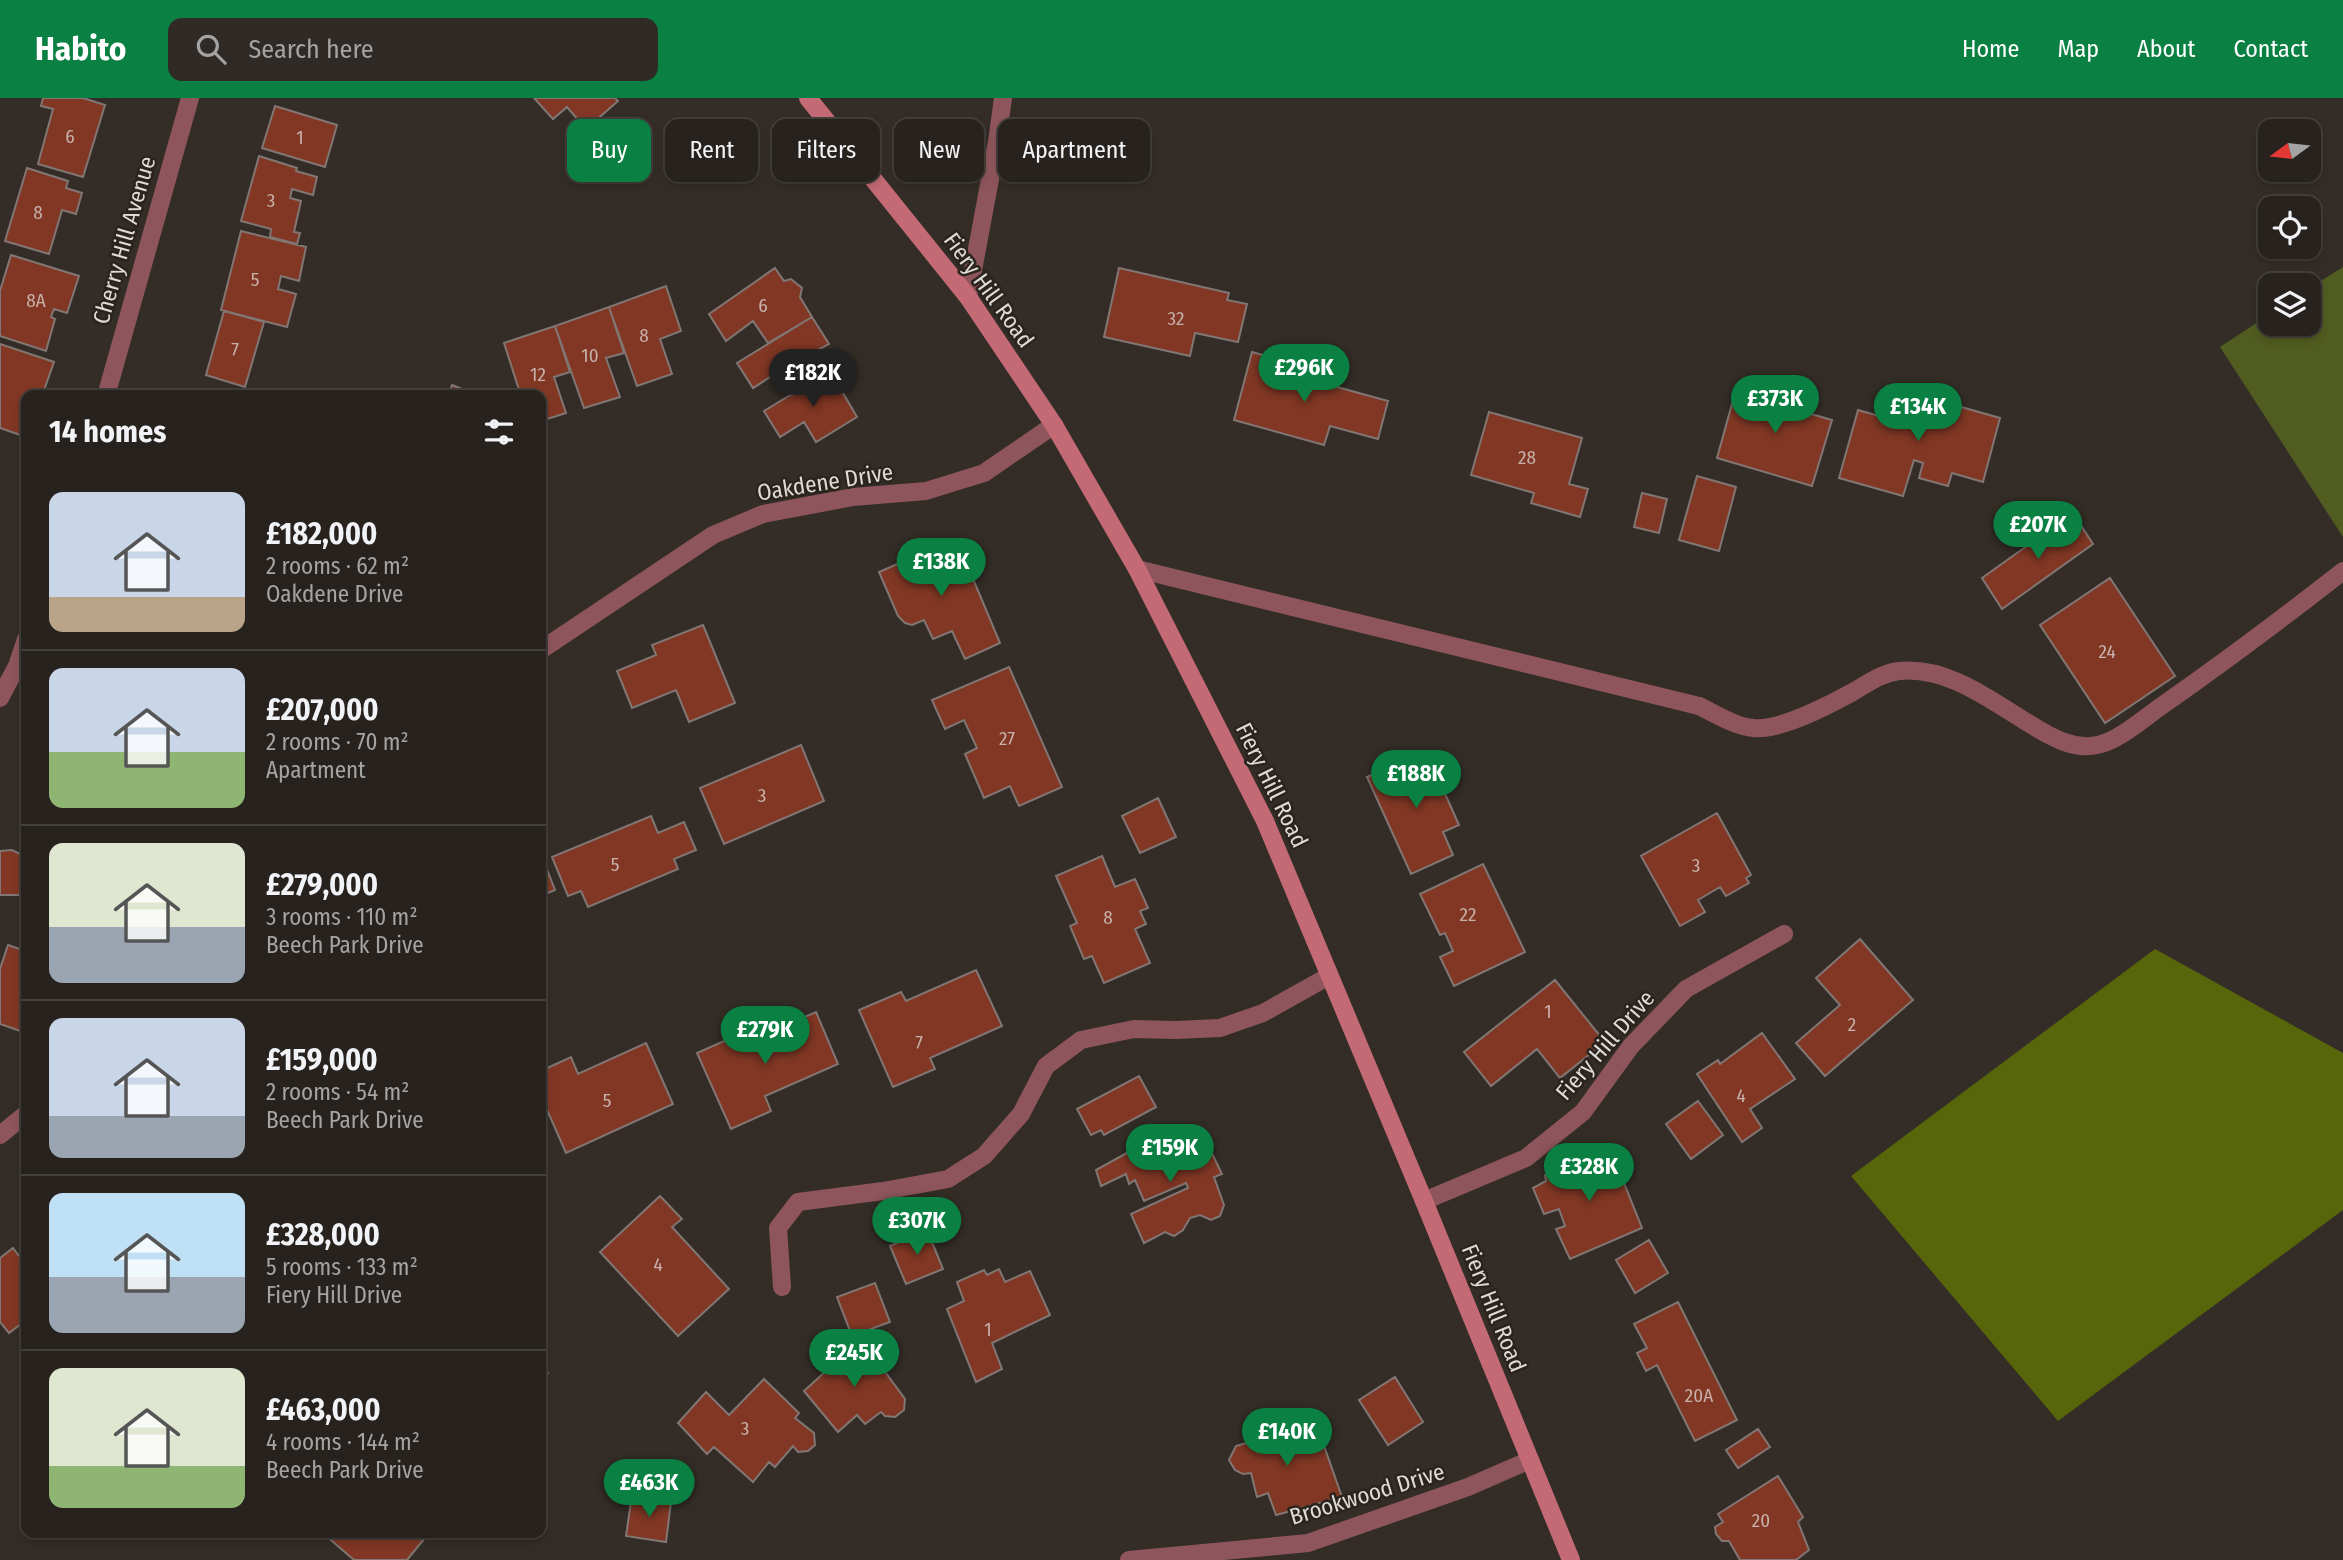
<!DOCTYPE html>
<html lang="en">
<head>
<meta charset="utf-8">
<style>
	body { margin:0; font-family:"Fira Sans Condensed",sans-serif; background:#2f2a26; color:#f1f3f6; height:100vh; display:flex; flex-direction:column; font-size:26px; white-space:nowrap }
	* { box-sizing:border-box; margin:0 }
	p { font-size:23px; color:#a4a4a4 }
	.icon { flex:none; width:38px; height:38px; fill:none; stroke:currentColor; stroke-width:2; stroke-linecap:round; stroke-linejoin:round }
	.map { position:relative; flex:1; overflow:hidden }
	.drawer { position:absolute; left:21px; top:292px; width:525px; height:1148px; display:flex; flex-direction:column; background:#27221d; border-radius:14px; box-shadow:0 4px 10px #0003,0 0 0 2px #433f3b }
	.drawer>* { flex:none }
	.banner { position:absolute; left:567px; top:21px; width:665px; height:63px; display:flex; gap:14px }
	.needle { width:46px; rotate:255deg }
	.tools { position:absolute; left:2258px; top:21px; display:grid; gap:14px }
	.tools a { display:grid; place-items:center; width:63px; height:63px; border-radius:14px; background:#27221d; box-shadow:0 4px 10px #0003,0 0 0 2px #433f3b; font-size:35px }
	.price { position:absolute; translate:-50% -60px; padding:0 16px; border-radius:24px; background:#0b8043; color:#fff; font-size:23px; line-height:46px; filter:drop-shadow(0 2px 4px #0008) }
	.price::after { content:''; position:absolute; left:50%; top:42px; width:21px; height:16px; margin-left:-10px; background:inherit; clip-path:polygon(0 0,100% 0,50% 100%) }
	.price.on { background:#222; color:#fff }
	ul { padding:0; list-style:none }
	li { display:flex; align-items:center; gap:21px; height:175px; padding:0 28px }
	li+li { border-top:2px solid #433f3b }
	li span { display:grid; place-items:center; flex:none; width:196px; height:140px; border-radius:14px; color:#555 }
	li>.icon { margin-inline-start:auto }
	span .icon { width:84px; height:84px; fill:#fffc; stroke-width:1 }
	li b { font-size:30px }
	h2 { display:flex; justify-content:space-between; align-items:center; height:84px; padding:0 28px; font-size:30px }
	.pill { padding:0 24px; border-radius:14px; background:#27221d; box-shadow:0 4px 10px #0003,0 0 0 2px #433f3b; font-size:24px; line-height:63px }
	.pill.on { background:#0b8043; color:#fff }
	header { display:flex; align-items:center; gap:42px; box-sizing:border-box; height:98px; padding:0 35px; background:#0b8043; color:#fff }
	header strong { font-size:33px }
	nav { display:flex; gap:38px; margin-inline-start:auto; font-size:24px }
	.search { width:490px; height:63px; background:#2f2a26; display:flex; align-items:center; gap:18px; box-sizing:border-box; padding:0 24px; border-radius:14px; color:#a4a4a4; font-size:26px }
	.map>svg:first-child { display:block }
</style>
</head>
<body>
<header>
<strong>Habito</strong>
<div class="search"><svg class="icon" aria-label="search" viewBox="0 0 24 24"><circle cx="10" cy="10" r="6"/><path d="M15 15l6 6"/></svg>Search here</div>
<nav><a>Home</a><a>Map</a><a>About</a><a>Contact</a></nav>
</header>
<div class="map">
<svg width="2343" height="1462" viewBox="0 0 2343 1462">
	<rect width="100%" height="100%" fill="#342d27"/>
	<path fill="#515c21" d="M2343 169V439L2220 249 2270 216V226H2308V191Z"/>
	<path fill="#57650b" d="M2155 851 2343 955V1112L2058 1323 1851 1078Z"/>
	<path fill="#813724" stroke="#817673" stroke-width="2" d="M43 0H83L105 7 83 79 38 66 53 11 41 8Z
		M534 0H615L618 3 586 31 567 9 553 21Z
		M275 8 337 27 325 69 262 50Z
		M259 58 297 70 296 73 317 79 313 97 292 91 290 100 301 103 294 134 300 135 297 146 270 139 271 131 241 123Z
		M27 70 68 83 66 90 82 95 76 116 62 112 49 156 5 143Z
		M241 133 306 149 299 183 281 178 278 191 296 196 287 229 221 212Z
		M11 157 79 178 67 215 54 211 51 219 55 221 46 253 0 238V193Z
		M775 170 784 183 791 181 802 190 800 199 812 219 768 245 753 223 726 243 709 216Z
		M1119 170 1229 195 1227 202 1247 206 1238 244 1195 235 1190 258 1104 239Z
		M666 188 681 233 660 241 672 276 637 288 609 209Z
		M609 209 624 255 606 260 620 299 584 310 555 228Z
		M224 213 264 224 245 289 206 277Z
		M812 219 829 246 818 252 830 273 792 297 778 274 753 290 737 265Z
		M555 228 570 274 554 279 566 315 541 323V298H521L504 245Z
		M0 246 54 264 42 298H26V339L0 330Z
		M1252 254 1288 264 1286 275 1388 303 1378 341 1330 328 1324 347 1234 322Z
		M830 273 857 319 816 344 804 324 780 339 764 313Z
		M1767 285 1808 297 1804 314 1832 322 1812 388 1717 360 1735 295 1761 302Z
		M452 287 480 298H448Z
		M1887 288 2000 320 1983 384 1952 375 1948 388 1919 380 1923 365 1914 362 1903 398 1839 380 1858 312 1879 318Z
		M1489 314 1582 340 1569 386 1588 391 1580 419 1531 405 1534 395 1471 377Z
		M1697 378 1736 389 1719 453 1679 442Z
		M1642 395 1667 401 1659 435 1634 429Z
		M2073 415 2093 446 2002 511 1982 480Z
		M952 442 966 477 971 476 1000 545 965 561 952 533 933 541 924 522 912 527 905 525 898 518 879 474Z
		M2110 480 2175 578 2105 625 2040 527Z
		M703 527 735 605 689 624 676 592 632 610 617 573 656 557 652 547Z
		M1009 569 1062 689 1019 708 1010 688 984 700 965 656 977 650 964 622 945 631 932 602Z
		M801 647 824 703 724 746 700 690Z
		M1426 653 1459 727 1443 734 1453 757 1411 776 1367 679Z
		M1158 700 1176 739 1140 755 1122 718Z
		M1717 715 1751 777 1746 780 1749 785 1726 798 1720 789 1698 802 1705 814 1680 828 1641 758Z
		M651 718 658 735 684 724 696 752 674 761 678 771 588 809 581 793 568 798 552 759Z
		M12 752 26 759V797H0V753Z
		M541 756 555 792 541 798Z
		M1102 758 1115 789 1135 781 1148 810 1140 813 1146 826 1135 831 1150 865 1104 885 1092 858 1084 861 1070 828 1077 825 1056 778Z
		M1483 766 1525 854 1454 888 1440 859 1453 853 1445 835 1440 837 1420 796Z
		M1860 841 1913 902 1825 978 1796 945 1840 907 1816 880Z
		M8 847 26 853V935L0 926V871Z
		M976 872 1002 928 930 960 935 971 893 989 859 912 901 894 906 903Z
		M1555 882 1605 944 1560 980 1537 951 1491 988 1464 954Z
		M816 914 838 966 765 998 771 1013 731 1031 697 955 742 935 746 944Z
		M1762 935 1795 981 1750 1011 1762 1030 1742 1044 1697 976 1718 962 1720 966Z
		M646 945 673 1006 566 1055 541 998V973L571 959 578 976Z
		M1139 978 1156 1009 1104 1037 1101 1032 1091 1037 1077 1011Z
		M1698 1003 1723 1037 1691 1061 1666 1026Z
		M1163 1035 1171 1051 1203 1037 1222 1076 1214 1079 1224 1107 1220 1118 1211 1122 1200 1117 1190 1120 1183 1132 1174 1138 1165 1134 1144 1145 1131 1116 1188 1090 1186 1085 1144 1103 1135 1082 1129 1086 1126 1076 1101 1088 1096 1072Z
		M1610 1050 1642 1130 1570 1161 1556 1131 1565 1128 1559 1111 1544 1116 1533 1090 1546 1083 1545 1077Z
		M660 1098 682 1121 672 1129 729 1191 678 1238 600 1154Z
		M927 1132 943 1171 906 1186 890 1148Z
		M1649 1142 1668 1175 1635 1195 1616 1162Z
		M13 1150 26 1167V1204L23 1206 26 1210V1222L9 1235 0 1224V1160Z
		M999 1171 1005 1184 1030 1173 1050 1217 992 1245 1002 1271 976 1284 947 1211 964 1203 957 1184 984 1172 987 1177Z
		M875 1185 890 1224 852 1238 837 1199Z
		M1678 1204 1737 1322 1695 1343 1657 1267 1646 1273 1637 1255 1647 1250 1634 1226Z
		M841 1245 852 1258 866 1248 905 1301 904 1312 895 1319 885 1318 881 1314 865 1326 857 1317 838 1334 804 1293 827 1272 820 1262Z
		M541 1269 548 1275 541 1285Z
		M1395 1279 1423 1324 1388 1347 1359 1302Z
		M764 1281 799 1315 795 1320 814 1335 815 1347 808 1353 798 1354 793 1348 775 1369 769 1364 753 1384 714 1349 707 1356 678 1325 706 1294 729 1317Z
		M1296 1322 1304 1349 1323 1345 1342 1399 1276 1417 1268 1395 1257 1399 1251 1375 1243 1376 1235 1372 1229 1362 1236 1348 1250 1344 1247 1334Z
		M1758 1331 1770 1349 1738 1370 1726 1352Z
		M1778 1378 1803 1419 1798 1424 1809 1452 1796 1462H1740L1729 1443H1722L1716 1436 1715 1429 1723 1424 1718 1416Z
		M632 1397 671 1404 666 1444 626 1438Z
		M327 1435H429L407 1462H354L325 1437Z"/>
	<g fill="none" stroke-linecap="round" stroke-linejoin="round">
		<path stroke="#8e565c" stroke-width="18" d="M1699 608C1716 616 1734 628 1753 630 1780 633 1827 608 1851 595 1867 586 1881 575 1899 573 1951 568 1995 606 2038 631 2055 641 2076 652 2097 647 2118 643 2143 621 2160 609 2223 565 2283 520 2343 473"/>
		<path stroke="#8e565c" stroke-width="18" d="M968 199 997 44 1003 0
			M106 298 190 0
			M1137 471 1699 608
			M541 552 713 437 763 416 853 399 926 393 984 375 1054 327
			M0 600 17 568 26 541
			M0 1037 26 1016
			M1424 1103 1526 1060 1583 1014 1631 948 1686 891 1784 836
			M782 1189 778 1130 798 1104 883 1093 948 1081 984 1058 1021 1016 1046 968 1081 942 1134 931 1176 932 1220 930 1263 915 1329 878
			M1129 1462 1308 1445 1468 1389 1530 1362"/>
		<path stroke="#c36a75" stroke-width="18" d="M808 0 968 199 1054 327 1137 471 1265 723 1424 1103 1571 1462"/>
	</g>
	<g text-anchor="middle" dominant-baseline="central" stroke-width="5" stroke-linejoin="round" paint-order="stroke">
		<g font-size="19" fill="#c7b1aa">
			<text x="70" y="38">6</text>
			<text x="300" y="39">1</text>
			<text x="271" y="102">3</text>
			<text x="38" y="114">8</text>
			<text x="255" y="181">5</text>
			<text x="36" y="202">8A</text>
			<text x="763" y="207">6</text>
			<text x="1176" y="220">32</text>
			<text x="644" y="237">8</text>
			<text x="235" y="251">7</text>
			<text x="590" y="257">10</text>
			<text x="538" y="276">12</text>
			<text x="1527" y="359">28</text>
			<text x="2107" y="553">24</text>
			<text x="1007" y="640">27</text>
			<text x="762" y="697">3</text>
			<text x="615" y="766">5</text>
			<text x="1696" y="767">3</text>
			<text x="1468" y="816">22</text>
			<text x="1108" y="819">8</text>
			<text x="1548" y="913">1</text>
			<text x="1852" y="926">2</text>
			<text x="919" y="944">7</text>
			<text x="1741" y="997">4</text>
			<text x="607" y="1002">5</text>
			<text x="658" y="1166">4</text>
			<text x="988" y="1231">1</text>
			<text x="1699" y="1297">20A</text>
			<text x="745" y="1330">3</text>
			<text x="1761" y="1422">20</text>
		</g>
		<g font-size="23" fill="#dedad6" stroke="#2a231e">
			<text transform="translate(124 142) rotate(-74)">Cherry Hill Avenue</text>
			<text transform="translate(989 192) rotate(54)">Fiery Hill Road</text>
			<text transform="translate(825 384) rotate(-9)">Oakdene Drive</text>
			<text transform="translate(1272 687) rotate(64)">Fiery Hill Road</text>
			<text transform="translate(1605 947) rotate(-49)">Fiery Hill Drive</text>
			<text transform="translate(1494 1210) rotate(68)">Fiery Hill Road</text>
			<text transform="translate(1367 1396) rotate(-17)">Brookwood Drive</text>
		</g>
	</g>
</svg>
<div class="tools">
<a><svg class="needle" viewBox="-14 -14 28 28"><path d="M0-13l5 13h-10z" fill="#e53935"/><path d="M0 13l5-13h-10z" fill="#a4a4a4"/></svg></a>
<a><svg class="icon" aria-label="locate" viewBox="0 0 24 24"><circle cx="12" cy="12" r="6"/><path d="M12 2v4M12 18v4M2 12h4M18 12h4"/></svg></a>
<a><svg class="icon" aria-label="layers" viewBox="0 0 24 24"><path d="M12 4l9 5-9 5-9-5zM3 14l9 5 9-5"/></svg></a>
</div>
<b class="price" style="left:1304px;top:306px">£296K</b>
<b class="price on" style="left:813px;top:311px">£182K</b>
<b class="price" style="left:1775px;top:337px">£373K</b>
<b class="price" style="left:1918px;top:345px">£134K</b>
<b class="price" style="left:2038px;top:463px">£207K</b>
<b class="price" style="left:941px;top:500px">£138K</b>
<b class="price" style="left:1416px;top:712px">£188K</b>
<b class="price" style="left:765px;top:968px">£279K</b>
<b class="price" style="left:1170px;top:1086px">£159K</b>
<b class="price" style="left:1589px;top:1105px">£328K</b>
<b class="price" style="left:917px;top:1159px">£307K</b>
<b class="price" style="left:854px;top:1291px">£245K</b>
<b class="price" style="left:1287px;top:1370px">£140K</b>
<b class="price" style="left:649px;top:1421px">£463K</b>
<div class="banner">
<a class="pill on">Buy</a>
<a class="pill">Rent</a>
<a class="pill">Filters</a>
<a class="pill">New</a>
<a class="pill">Apartment</a>
</div>
<section class="drawer">
<h2>14 homes<svg class="icon" aria-label="filters" viewBox="0 0 24 24"><path d="M4 7h16M4 17h16"/><circle cx="9" cy="7" r="2"/><circle cx="15" cy="17" r="2"/></svg></h2>
<ul>
<li><span style="background:linear-gradient(#c9d6e8 75%,#b9a48a 0)"><svg class="icon" aria-label="home" viewBox="0 0 24 24"><path d="M3 11l9-7 9 7M6 9v11h12V9"/></svg></span><div><b>£182,000</b><p>2 rooms · 62 m²</p><p>Oakdene Drive</p></div></li>
<li><span style="background:linear-gradient(#c9d6e8 60%,#8fb573 0)"><svg class="icon" aria-label="home" viewBox="0 0 24 24"><path d="M3 11l9-7 9 7M6 9v11h12V9"/></svg></span><div><b>£207,000</b><p>2 rooms · 70 m²</p><p>Apartment</p></div></li>
<li><span style="background:linear-gradient(#dfe7d0 60%,#9aa5b1 0)"><svg class="icon" aria-label="home" viewBox="0 0 24 24"><path d="M3 11l9-7 9 7M6 9v11h12V9"/></svg></span><div><b>£279,000</b><p>3 rooms · 110 m²</p><p>Beech Park Drive</p></div></li>
<li><span style="background:linear-gradient(#c9d6e8 70%,#9aa5b1 0)"><svg class="icon" aria-label="home" viewBox="0 0 24 24"><path d="M3 11l9-7 9 7M6 9v11h12V9"/></svg></span><div><b>£159,000</b><p>2 rooms · 54 m²</p><p>Beech Park Drive</p></div></li>
<li><span style="background:linear-gradient(#bfe0f5 60%,#9aa5b1 0)"><svg class="icon" aria-label="home" viewBox="0 0 24 24"><path d="M3 11l9-7 9 7M6 9v11h12V9"/></svg></span><div><b>£328,000</b><p>5 rooms · 133 m²</p><p>Fiery Hill Drive</p></div></li>
<li><span style="background:linear-gradient(#dfe7d0 70%,#8fb573 0)"><svg class="icon" aria-label="home" viewBox="0 0 24 24"><path d="M3 11l9-7 9 7M6 9v11h12V9"/></svg></span><div><b>£463,000</b><p>4 rooms · 144 m²</p><p>Beech Park Drive</p></div></li>
</ul>
</section>
</div>
</body>
</html>
